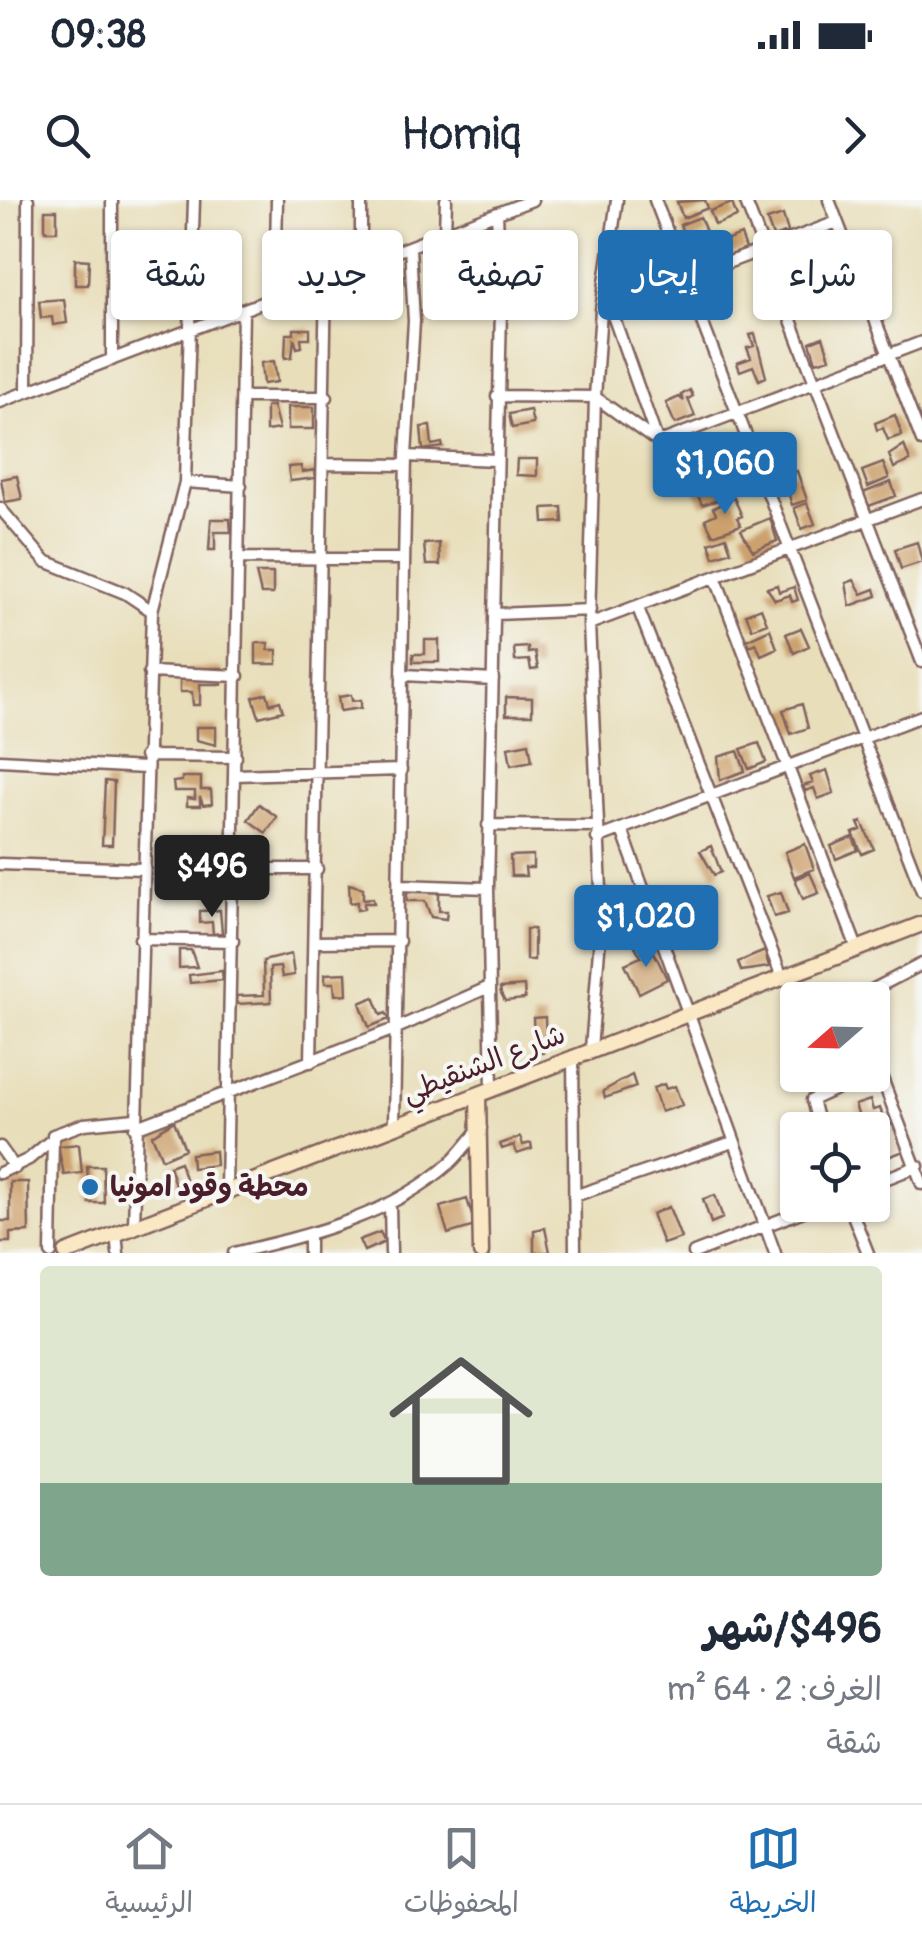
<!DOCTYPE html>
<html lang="ar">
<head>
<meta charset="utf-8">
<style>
	body { margin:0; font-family:Pangolin,"Playpen Sans Arabic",sans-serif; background:#f2f2f3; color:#1f2937; direction:rtl; height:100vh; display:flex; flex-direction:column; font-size:38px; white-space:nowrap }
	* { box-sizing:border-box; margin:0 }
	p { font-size:32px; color:#747a83 }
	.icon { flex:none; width:55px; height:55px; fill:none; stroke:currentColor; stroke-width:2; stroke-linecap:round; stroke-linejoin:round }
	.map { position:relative; height:1053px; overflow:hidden; direction:ltr }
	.panel { display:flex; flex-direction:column; background:#fff; flex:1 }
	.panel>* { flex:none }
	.hud { position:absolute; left:30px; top:30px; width:862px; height:90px; direction:rtl; display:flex; gap:20px }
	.needle { width:65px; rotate:250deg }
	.controls { position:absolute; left:780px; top:782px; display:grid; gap:20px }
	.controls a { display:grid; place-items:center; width:110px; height:110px; border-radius:10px; background:#fff; box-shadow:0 2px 8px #0004; font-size:50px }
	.price { position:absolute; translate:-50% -85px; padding:0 22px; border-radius:10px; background:#1f6fb2; color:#fff; font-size:32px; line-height:65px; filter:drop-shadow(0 2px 5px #0008) }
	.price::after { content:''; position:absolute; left:50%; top:60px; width:30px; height:22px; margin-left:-15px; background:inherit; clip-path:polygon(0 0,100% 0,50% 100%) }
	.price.selected { background:#222; color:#fff }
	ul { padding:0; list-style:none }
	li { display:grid; align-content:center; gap:20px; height:530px; padding:0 40px }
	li+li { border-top:2px solid #e0e1e3 }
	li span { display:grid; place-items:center; height:310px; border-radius:10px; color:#555 }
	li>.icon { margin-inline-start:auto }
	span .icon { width:180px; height:180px; fill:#fffc; stroke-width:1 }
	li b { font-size:42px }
	.chip { padding:0 35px; border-radius:10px; background:#fff; box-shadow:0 2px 8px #0004; font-size:35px; line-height:90px }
	.chip.selected { background:#1f6fb2; color:#fff }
	.status { display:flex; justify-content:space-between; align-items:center; height:70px; padding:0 50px; background:#fff; direction:ltr }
	.status svg { height:28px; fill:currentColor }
	header { display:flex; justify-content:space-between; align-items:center; height:130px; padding:0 40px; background:#fff; font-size:45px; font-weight:600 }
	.menu { display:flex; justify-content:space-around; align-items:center; height:140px; border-top:2px solid #e0e1e3; background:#fff; font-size:28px; color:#747a83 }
	.menu a { display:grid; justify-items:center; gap:5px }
	.menu .selected { color:#1f6fb2 }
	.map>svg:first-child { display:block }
</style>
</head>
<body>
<div class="status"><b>09:38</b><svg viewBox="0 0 49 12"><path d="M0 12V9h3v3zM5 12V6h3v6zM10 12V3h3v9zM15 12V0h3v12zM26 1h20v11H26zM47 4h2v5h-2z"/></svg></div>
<header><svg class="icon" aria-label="forward" viewBox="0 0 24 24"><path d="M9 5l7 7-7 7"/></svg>Homiq<svg class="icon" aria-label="search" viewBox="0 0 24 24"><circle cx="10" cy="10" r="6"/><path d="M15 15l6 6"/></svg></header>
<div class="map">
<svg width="922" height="1053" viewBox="0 0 922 1053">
	<rect width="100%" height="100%" fill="#f6f6f2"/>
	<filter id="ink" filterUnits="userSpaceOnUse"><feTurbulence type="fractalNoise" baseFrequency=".01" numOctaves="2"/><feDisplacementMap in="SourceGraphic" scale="20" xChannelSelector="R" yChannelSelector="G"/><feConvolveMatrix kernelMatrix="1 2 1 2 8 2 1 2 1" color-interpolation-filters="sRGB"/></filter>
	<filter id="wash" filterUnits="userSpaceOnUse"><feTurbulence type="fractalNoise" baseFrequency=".0048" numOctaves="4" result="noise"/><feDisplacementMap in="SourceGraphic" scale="40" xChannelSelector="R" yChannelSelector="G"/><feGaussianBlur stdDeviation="2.25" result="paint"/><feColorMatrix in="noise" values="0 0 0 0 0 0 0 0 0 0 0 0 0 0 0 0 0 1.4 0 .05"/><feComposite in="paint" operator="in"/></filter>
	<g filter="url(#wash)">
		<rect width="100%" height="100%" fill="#e8deba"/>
		<g id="blocks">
			<path fill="#cca16e" d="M705 0 708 8 683 18 677 2Z
				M732 3 737 17 715 25 710 11Z
				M45 10H57V31H45Z
				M783 15 788 32 773 37 767 20Z
				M700 17 707 34 687 43 680 25Z
				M639 35 665 59 647 78 621 55Z
				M741 35 746 49 727 56 722 42Z
				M515 52a10 10 0 1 1 20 0a10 10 0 1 1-20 0Z
				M695 45 698 54 711 49 716 61 700 68 697 61 691 63 685 49Z
				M802 52 806 62 801 64 804 75 793 78 786 57Z
				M75 59 89 60 88 85H75Z
				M805 80 814 101 801 106 792 85Z
				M377 84H389V106H377Z
				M519 90H529V95H524V105L537 104V113H518Z
				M680 91 682 97 673 100 679 112 667 118 658 99Z
				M64 99 67 123 53 125 52 117 41 118 39 101Z
				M294 129H310V138H301L302 147 297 148 294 138 292 157 285 158 286 134H294Z
				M755 134 766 177 759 180 753 166 740 171 737 163 751 158 747 148 754 146 750 135Z
				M823 137 830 158 816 162 810 142Z
				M274 161 277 182 263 184 261 163Z
				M690 190 693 196 688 199 695 216 675 224 666 203 679 197 684 201 681 195Z
				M273 206 279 229 266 231V207Z
				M288 207H314V229H288Z
				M530 210 533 224 512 228 509 214Z
				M895 215 902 235 888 240 883 228 877 230 875 223Z
				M430 226 432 245 442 243 443 247 423 250 421 227Z
				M904 245 910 261 894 268 889 255Z
				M517 259H537V276L516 275Z
				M883 263 889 278 868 287 862 271Z
				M301 266 302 272 315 270 316 278 290 281 288 267Z
				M729 267 736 286 728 289 731 296 702 305 691 279 714 268 718 279 717 271Z
				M787 268 789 273 797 271 807 300 792 305 781 270Z
				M17 276 22 299 5 302 1 279Z
				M891 282 896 296 869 306 863 293Z
				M734 298 742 316 737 318 741 325 713 335 705 319 716 314 713 308Z
				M807 303 815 324 802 329 794 308Z
				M562 307 563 322 544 323 543 308Z
				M770 318 777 341 753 351 741 330Z
				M211 319H230L231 332H215V350H209Z
				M726 337 731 351 714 357 709 343Z
				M917 342 922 362 901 369 895 349Z
				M439 343 440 365H426L424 344Z
				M256 373H273V394H261Z
				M854 380 862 394 875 389 877 396 850 406 846 383Z
				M777 385 779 392 794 387 798 400 792 402 790 395 775 400 767 388Z
				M761 408 767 423 752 429 746 414Z
				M801 428 809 446 794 453 786 434Z
				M770 429 777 448 761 455 756 443 749 446 746 440Z
				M425 440H439V462H413V454H425Z
				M256 443H269L268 450H277V464H256Z
				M528 447V453L535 452 538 469 531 470 529 460 515 461 514 448Z
				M222 468V484H200V505H193L192 492H180V476H188V469Z
				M267 493 270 504 280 501 283 511 259 517 253 497Z
				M351 495 352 501 361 500V508L340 511 338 497Z
				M506 497 532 498V515H506Z
				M802 504 808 528 791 534 783 510Z
				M196 527H216V545L196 540Z
				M529 543 532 561 511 565 508 547Z
				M759 543 766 562 749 569 741 549Z
				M738 551 745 571 720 580 718 557Z
				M827 570 834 593 818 599 814 588 805 591 803 586 813 583 810 576Z
				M182 577H201V590H211L212 604 203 605 200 597V606H187V598L195 599V591H174L173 582 182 581Z
				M105 581 114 582 112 645H102Z
				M259 604 277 617 266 633 248 620Z
				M862 622 874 649 862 654 853 633 861 630 858 623Z
				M853 637 858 650 836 659 831 646Z
				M805 644 814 669 794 677 785 652Z
				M711 646 721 672 714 675 700 651Z
				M533 655V668H525L526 676H511L510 656Z
				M810 673 819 693 803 699 795 679Z
				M349 684 363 688V699L373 698 374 703H364V709L357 710V702L350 703Z
				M407 692H439V711H447L446 719 431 717 425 701H407Z
				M781 692 788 713 774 717 767 696Z
				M220 710 222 733 213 734 212 722 200 723V711Z
				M704 715 713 738 704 742 700 733 694 735 689 721Z
				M526 729H534V760H526Z
				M640 743 646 754 653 750 667 779 639 793 625 764 641 757 635 746Z
				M179 750H191L197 767 179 768Z
				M765 751 769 767 741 771 738 762Z
				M291 754 294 775 282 777 280 767 270 768 271 802 237 804 236 796 264 795 263 761Z
				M222 771 223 780 190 783 189 775Z
				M346 773 347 794 335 795 334 783H325V774Z
				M524 786 525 799 505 801 501 793 500 788Z
				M374 797 381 815 386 813 389 819 369 827 360 803Z
				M545 817 546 845 543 853H535L533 818Z
				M632 875 636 887 605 898 603 891Z
				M664 884 666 889 675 886 682 905 661 912 653 888Z
				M870 900 873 910 880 908 884 920 862 927 855 905Z
				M174 921 185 949 162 959 152 935Z
				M894 923 904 951 877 961 872 932Z
				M520 937 523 945 531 943 532 949 517 954 514 945 502 949 500 944Z
				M79 944 82 973 64 975 58 946Z
				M215 951 216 965 192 968 191 954Z
				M180 962 187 985 176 988 169 966Z
				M87 966H103L104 1003H89Z
				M10 982H28L29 1032 10 1033V1042H0V1021H10Z
				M715 995 723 1018 711 1023 703 999Z
				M467 999 475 1026 448 1034 440 1007Z
				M669 1007 681 1038 663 1044 652 1014Z
				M545 1028 550 1052 534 1053V1030Z
				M380 1032 385 1042 364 1051 359 1040Z"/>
		</g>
	</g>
	<g filter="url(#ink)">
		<use href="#blocks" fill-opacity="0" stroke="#81625d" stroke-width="2.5"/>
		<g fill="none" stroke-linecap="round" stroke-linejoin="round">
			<defs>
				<path id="street" d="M112 0V160
					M361 0V66
					M655 0 922 691
					M745 0 922 462
					M829 0 922 241
					M445 33 446 0
					M275 99 277 0
					M610 107 657 240
					M601 110 837 22
					M27 192 28 0
					M497 196 595 197 652 238 665 240 922 142
					M245 197H327
					M0 202 532 0
					M406 256 495 260
					M323 264 406 265
					M185 282 241 286
					M0 308 45 361 125 393 152 411
					M240 358 404 359
					M716 379 857 748
					M638 408 782 777
					M495 414 590 410
					M589 424 922 299
					M149 472 238 476
					M405 475 493 480
					M145 556 236 557
					M0 560 145 568
					M236 575 401 570
					M488 625 596 626
					M622 630 775 1053
					M597 638 922 516
					M0 664 143 669
					M234 669H317
					M400 685 488 688
					M140 739 233 741
					M315 742 399 741
					M853 800 922 764
					M591 849 602 712 589 424 595 197 601 110 617 0
					M872 852 922 984
					M573 856 575 1053
					M311 862 326 79
					M492 889 488 688 501 109 497 13
					M394 925 406 256 414 121 410 47
					M135 928 397 828 489 787
					M820 930 812 900 866 875
					M0 947 15 968
					M0 973 29 959 49 942
					M872 984 918 966
					M226 989 243 111
					M574 996 733 942
					M390 1004 391 1053
					M849 1005 868 1053
					M134 1026 152 411 185 282 194 0
					M116 1034 118 1053
					M51 1053 53 935 84 924 135 919
					M234 1053C309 1035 391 1016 450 963 461 953 470 939 481 928
					M309 1053V1034
					M694 1053 819 1005"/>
				<path id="secondary" d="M478 895 481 1053
					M66 1053 922 724"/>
			</defs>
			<use href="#street" stroke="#81625d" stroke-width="15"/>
			<use href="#secondary" stroke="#81625d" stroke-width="19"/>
			<use href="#street" stroke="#fff" stroke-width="10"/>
			<use href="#secondary" stroke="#fae7c3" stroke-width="14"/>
		</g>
	</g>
	<circle fill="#1f6fb2" stroke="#f6f6f2" stroke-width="4" cx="90" cy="987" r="10"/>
	<g text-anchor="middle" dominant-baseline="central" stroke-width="8" stroke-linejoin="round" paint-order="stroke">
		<g font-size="28" fill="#4a1f2b" stroke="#f6f6f2">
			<text transform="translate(484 864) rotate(-21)">شارع الشنقيطي</text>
		</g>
		<g font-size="28" font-weight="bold" fill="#4a1f2b" stroke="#f6f6f2" text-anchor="start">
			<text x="110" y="987">محطة وقود امونيا</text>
		</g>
	</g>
</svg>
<div class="controls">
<a><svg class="needle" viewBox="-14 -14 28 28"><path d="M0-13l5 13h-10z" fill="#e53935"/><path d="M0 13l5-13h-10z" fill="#747a83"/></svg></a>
<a><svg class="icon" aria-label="locate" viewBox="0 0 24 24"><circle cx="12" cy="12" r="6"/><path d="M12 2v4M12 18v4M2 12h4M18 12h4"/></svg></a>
</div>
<b class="price" style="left:725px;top:317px">$1,060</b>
<b class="price selected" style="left:212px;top:720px">$496</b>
<b class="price" style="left:646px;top:770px">$1,020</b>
<div class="hud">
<a class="chip">شراء</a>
<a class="chip selected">إيجار</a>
<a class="chip">تصفية</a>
<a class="chip">جديد</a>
<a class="chip">شقة</a>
</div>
</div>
<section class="panel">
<ul>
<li><span style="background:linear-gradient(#dfe7d0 70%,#7fa58c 0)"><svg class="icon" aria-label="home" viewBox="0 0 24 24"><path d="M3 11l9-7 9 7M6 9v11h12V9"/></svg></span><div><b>$496/شهر</b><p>الغرف: 2 · 64 m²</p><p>شقة</p></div></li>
</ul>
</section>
<nav class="menu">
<a class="selected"><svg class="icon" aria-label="map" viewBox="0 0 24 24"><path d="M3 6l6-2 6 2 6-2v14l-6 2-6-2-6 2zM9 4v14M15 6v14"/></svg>الخريطة</a>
<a><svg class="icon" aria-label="saved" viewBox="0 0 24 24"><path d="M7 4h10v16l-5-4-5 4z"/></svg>المحفوظات</a>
<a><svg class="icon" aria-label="home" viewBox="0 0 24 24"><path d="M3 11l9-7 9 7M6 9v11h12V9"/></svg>الرئيسية</a>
</nav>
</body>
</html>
